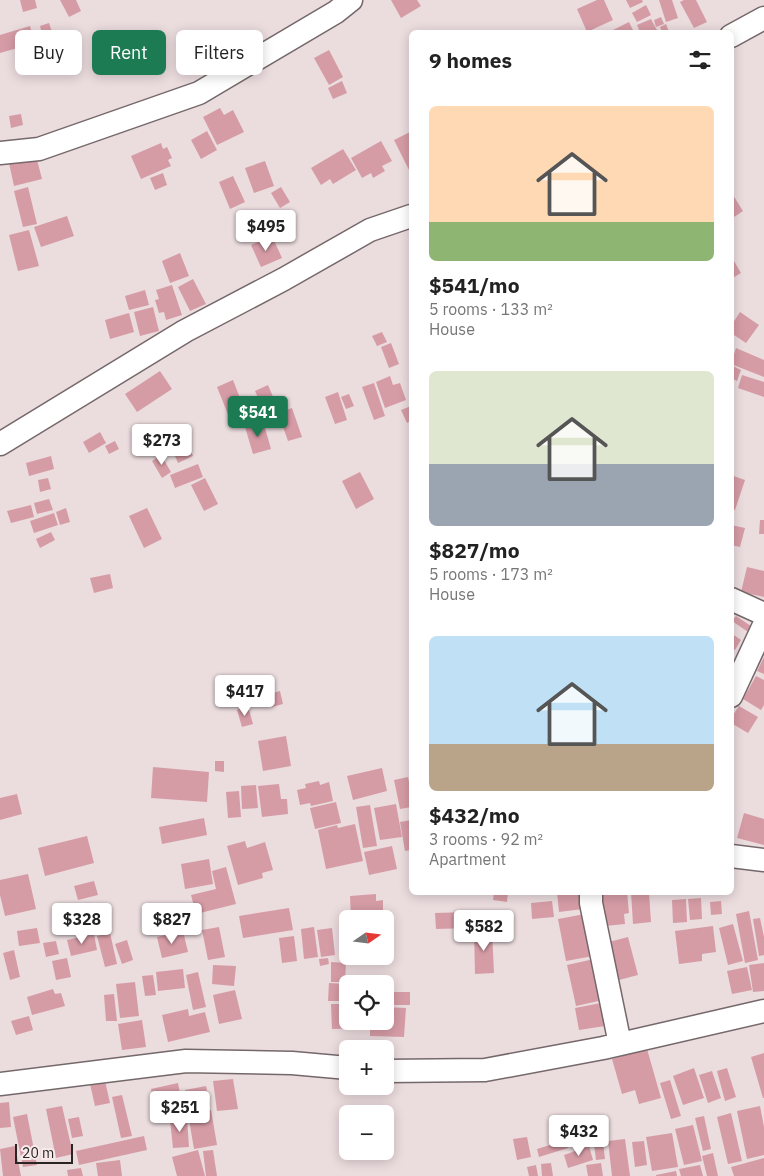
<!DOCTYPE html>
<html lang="en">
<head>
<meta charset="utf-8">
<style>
	body { margin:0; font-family:"IBM Plex Sans",sans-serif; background:#f2f2f2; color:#222; height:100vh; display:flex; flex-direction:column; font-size:19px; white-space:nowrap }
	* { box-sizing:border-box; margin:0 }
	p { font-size:16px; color:#767676 }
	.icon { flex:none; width:28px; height:28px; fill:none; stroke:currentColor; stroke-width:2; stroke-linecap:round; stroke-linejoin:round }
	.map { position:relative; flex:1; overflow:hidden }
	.panel { position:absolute; left:409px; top:30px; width:325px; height:865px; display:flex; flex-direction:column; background:#fff; border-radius:8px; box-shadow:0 2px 12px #0003 }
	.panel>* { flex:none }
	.guide { position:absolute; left:15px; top:30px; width:319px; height:45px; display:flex; gap:10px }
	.needle { width:32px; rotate:76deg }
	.buttons { position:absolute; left:339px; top:910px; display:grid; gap:10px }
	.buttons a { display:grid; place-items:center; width:55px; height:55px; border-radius:8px; background:#fff; box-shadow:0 2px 12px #0003; font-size:25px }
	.scale { position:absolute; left:15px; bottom:12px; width:58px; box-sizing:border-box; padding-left:5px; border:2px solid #2a2425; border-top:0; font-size:14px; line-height:18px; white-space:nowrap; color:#2a2425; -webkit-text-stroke:4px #f8e9eb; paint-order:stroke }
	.price { position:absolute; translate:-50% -42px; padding:0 11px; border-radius:5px; background:#fff; color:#222; font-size:16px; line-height:32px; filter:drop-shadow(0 1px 2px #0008) }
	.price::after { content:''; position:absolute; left:50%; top:30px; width:15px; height:11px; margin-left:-8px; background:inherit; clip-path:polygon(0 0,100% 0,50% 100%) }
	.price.active { background:#1c7b52; color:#fff }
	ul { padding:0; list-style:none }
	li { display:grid; align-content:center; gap:10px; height:265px; padding:0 20px }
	li span { display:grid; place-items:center; height:155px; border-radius:8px; color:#555 }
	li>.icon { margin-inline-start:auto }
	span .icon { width:90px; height:90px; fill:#fffc; stroke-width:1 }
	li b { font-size:21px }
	h2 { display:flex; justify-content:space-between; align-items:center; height:60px; padding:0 20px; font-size:21px }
	.tag { padding:0 18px; border-radius:8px; background:#fff; box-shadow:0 2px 12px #0003; font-size:18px; line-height:45px }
	.tag.active { background:#1c7b52; color:#fff }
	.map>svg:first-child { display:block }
</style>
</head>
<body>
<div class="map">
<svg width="764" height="1176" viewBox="0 0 764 1176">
	<rect width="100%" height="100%" fill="#ebdcde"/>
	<path fill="#d69ca6" d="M20 0H35L37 8 23 12Z
		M60 0H76L81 11 69 17Z
		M391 0H417L421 6 401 18Z
		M597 0H604L613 20 587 32 577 9Z
		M626 0H642L643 2 630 8Z
		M659 0H672L678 18 666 22Z
		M684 0H696L707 22 694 28 680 2Z
		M646 5 651 15 637 22 632 13Z
		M661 17 664 24 656 27 654 20Z
		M651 19 658 32H640L637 25Z
		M629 22 634 32H614L613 30Z
		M49 23 53 35 43 38 40 26Z
		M666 24 669 32H662L660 27Z
		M30 26 35 43 0 53V35Z
		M329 50 343 77 329 85 314 58Z
		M342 81 347 93 333 99 328 88Z
		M220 108 224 115 233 110 244 132 217 145 203 117Z
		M21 114 23 125 11 128 9 116Z
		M207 131 217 150 201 159 191 140Z
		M410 132 411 134V174L394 140Z
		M381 141 392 161 382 166 385 171 373 178 371 173 362 178 351 158Z
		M161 143 163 149 167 147 172 158 168 160 171 166 141 179 131 156Z
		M343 149 356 170 333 184 330 179 321 185 311 168Z
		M36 156 42 179 14 186 9 163Z
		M265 161 274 186 254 193 245 168Z
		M163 173 167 185 155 190 150 178Z
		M233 176 245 202 230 209 219 182Z
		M28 187 37 224 23 227 14 191Z
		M281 187 290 202 280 208 271 193Z
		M731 192 743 211 731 219Z
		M67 216 74 236 41 247 34 227Z
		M29 230 39 266 18 271 9 235Z
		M272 236 282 258 261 267 251 245Z
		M180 253 189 276 170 283 162 261Z
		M734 261 741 273 731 279V263Z
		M193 279 206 304 190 311 178 287Z
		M172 285 182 315 166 320 164 312 159 313 155 300 159 299 156 290Z
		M145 290 149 305 129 310 125 296Z
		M153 307 159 331 140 336 134 312Z
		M740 312 759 325 746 343 731 333V326Z
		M129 313 134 332 110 339 105 320Z
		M382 332 387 342 377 346 372 336Z
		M391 343 399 364 389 368 381 347Z
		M736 348 764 360V377L731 364Z
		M731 365 741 370 737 381 731 378Z
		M160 371 172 389 137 412 125 394Z
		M742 375 764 382V397L738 388Z
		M390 376 393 385 400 383 406 400 385 408 376 382Z
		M233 380 245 411 229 417 217 387Z
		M374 383 385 416 374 420 362 387Z
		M268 385 277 406 264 411 255 391Z
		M338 392 347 420 335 424 325 397Z
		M349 394 354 406 346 409 341 397Z
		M411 406V421L407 423 401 410Z
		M292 408 302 437 288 441 278 413Z
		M263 421 271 449 253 454 245 427Z
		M100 432 106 443 89 453 83 442Z
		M115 441 119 449 109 454 105 446Z
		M187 442 193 456 178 463 172 449Z
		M161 455 171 472 162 478 152 461Z
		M51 456 54 469 29 476 26 463Z
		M198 464 203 477 175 488 170 475Z
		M360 472 374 499 356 509 342 481Z
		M731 475 745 480 735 510 731 509Z
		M48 478 51 489 40 492 38 480Z
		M205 478 218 504 204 511 191 485Z
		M49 499 53 510 37 514 34 503Z
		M31 505 34 517 11 523 7 511Z
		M66 508 70 522 60 525 56 512Z
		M147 508 162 539 144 548 129 516Z
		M54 513 58 525 34 533 30 521Z
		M760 520H764V534H759Z
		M731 525 745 528 740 547 731 545Z
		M51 532 55 540 40 548 36 539Z
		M747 567 764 571V597L741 592Z
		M110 574 113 588 94 593 90 578Z
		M736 616 754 628 751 634 732 621Z
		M731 633 741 640 735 650 731 647Z
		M764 657V674L757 671Z
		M756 676 764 680V705L761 710 743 699Z
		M280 691 283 704 272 707 269 694Z
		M248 706 253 724 242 727 237 710Z
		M739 706 758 717 748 733 731 723V718Z
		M286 736 291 766 263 771 258 741Z
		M215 761H224V772L215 771Z
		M153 767 209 772 207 802 151 798Z
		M382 768 387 791 353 800 347 776Z
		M408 777 411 792V807L400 809 394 780Z
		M319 781 320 785 329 782 333 801 311 806 310 803 300 805 297 790 306 788 305 784Z
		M279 784 281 799H287L288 814 262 817 258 786Z
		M256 785 258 808 242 809 241 786Z
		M239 791 241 817 228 818 226 792Z
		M17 794 22 814 0 820V798Z
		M336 802 341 823 315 829 310 808Z
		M396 804 402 837 380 840 374 808Z
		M370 805 377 846 363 848 356 807Z
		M744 813 764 819V845L737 838Z
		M204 818 207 835 162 844 159 827Z
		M411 820V850L405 851 400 822Z
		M355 824 363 861 326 869 318 830 337 825 338 828Z
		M87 836 94 863 45 876 38 848Z
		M245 841 247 848 265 842 273 870 262 873 263 878 238 885 227 846Z
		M392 846 397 869 369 875 364 852Z
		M209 859 213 884 185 889 181 864Z
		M226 867 236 904 196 914 191 895 216 889 212 871Z
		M28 874 36 909 5 916 0 895V880Z
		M94 881 98 895 78 900 74 886Z
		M494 892H508L507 902 493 900Z
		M557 892H581L583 909 559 912Z
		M602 892H627L629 913 624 914 625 924 605 926Z
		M631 892H649L651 922 633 924Z
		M376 894V901L383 900V915H377V919H351L350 896Z
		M701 898 702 919 690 920 688 899Z
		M686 899 687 922 673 923 672 900Z
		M552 901 554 917 532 919 531 903Z
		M721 901 722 914 711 915 710 902Z
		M289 908 293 930 243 938 239 916Z
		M502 911 503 927 436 929 435 913Z
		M749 911 758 960 745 963 736 914Z
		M585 914 593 956 566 961 558 919Z
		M760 918 764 937V955L759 956 753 919Z
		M733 924 743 961 728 965 719 928Z
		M713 926 716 952 702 954V961L679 964 675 931Z
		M219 927 225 957 208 960 202 930Z
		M314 927 318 957 304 959 301 929Z
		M37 928 40 943 19 946 17 931Z
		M332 928 335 955 321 957 317 930Z
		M343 928H348V946H344Z
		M183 931 188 952 162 958 157 937Z
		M474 931H492L494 973 475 974Z
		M110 933 117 964 105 967 97 936Z
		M94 934 97 950 71 956 67 940Z
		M294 936 297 961 282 963 279 938Z
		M628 937 638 975 619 980 609 942Z
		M127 940 133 960 122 964 115 944Z
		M56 941 59 954 46 957 43 943Z
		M14 950 20 977 10 980 3 953Z
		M342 955 350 956V962H341Z
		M67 958 71 977 56 980 52 961Z
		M328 958 329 964 320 966 319 959Z
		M594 959 603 1000 576 1006 567 965Z
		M331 962 346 963 345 982H331Z
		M764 963V991L753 992 749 965Z
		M213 965 236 966 234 986 212 984Z
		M747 967 752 990 732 994 727 971Z
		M183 969 185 988 158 991 156 972Z
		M198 972 206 1007 193 1010 186 975Z
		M153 975 156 995 145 996 142 976Z
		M135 982 139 1016 120 1018 116 984Z
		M329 983 345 984V1001H328Z
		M53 989 55 994 61 993 65 1006 32 1015 27 997Z
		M235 990 242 1019 219 1024 213 995Z
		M391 992H410V1005H391Z
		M114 994 117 1021H106L104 995Z
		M601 1003 605 1026 579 1030 575 1008Z
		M331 1004H348V1021H367V1028L332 1029Z
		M385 1007 406 1008 404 1037 370 1036V1021H385Z
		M188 1009 189 1016 205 1012 210 1032 168 1042 162 1015Z
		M29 1016 33 1030 16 1035 11 1021Z
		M142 1020 146 1047 122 1050 118 1024Z
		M647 1049 661 1098 639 1104 635 1090 622 1094 612 1059Z
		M764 1053V1098H763L751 1057Z
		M694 1068 704 1098 683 1105 673 1076Z
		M727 1068 736 1097 725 1101 717 1071Z
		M712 1071 721 1098 708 1103 699 1075Z
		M233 1079 238 1109 217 1111 213 1081Z
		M670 1080 681 1116 671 1119 660 1083Z
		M105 1081 110 1103 95 1106 90 1084Z
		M178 1083 183 1108 156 1114 151 1089Z
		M206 1086 210 1105 189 1109 185 1090Z
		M122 1095 132 1136 121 1138 112 1097Z
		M9 1102 11 1127 0 1128V1103Z
		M62 1106 73 1154 56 1158 46 1109Z
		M760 1106 764 1127V1155L747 1159 737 1111Z
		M211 1110 217 1145 194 1149 188 1114Z
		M731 1113 742 1161 728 1164 717 1117Z
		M27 1114 37 1165 23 1167 13 1117Z
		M704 1116 711 1149 703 1151 695 1118Z
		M79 1117 83 1136 72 1138 68 1119Z
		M187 1118 189 1147 173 1148 170 1120Z
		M693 1125 702 1161 684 1165 675 1129Z
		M672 1133 678 1167 652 1171 646 1137Z
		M144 1136 147 1150 79 1165 76 1151Z
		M527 1137 531 1157 517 1160 513 1139Z
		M625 1139 630 1176H612L608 1141Z
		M566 1140 568 1148 539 1157 537 1149Z
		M644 1141 647 1165 635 1167 632 1142Z
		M603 1142 605 1159 596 1160 594 1144Z
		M15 1146 21 1176H3L0 1149Z
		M589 1146 593 1160 568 1168 564 1155Z
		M198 1150 205 1176H177L172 1157Z
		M213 1150 217 1176H206L203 1151Z
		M713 1153 718 1176H707L702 1156Z
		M764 1158V1176H734L731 1167Z
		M120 1160 122 1176H98L96 1163Z
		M551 1163 553 1176H542L541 1164Z
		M601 1163 603 1176H588L586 1165Z
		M536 1165 538 1176H529L527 1167Z
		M700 1165 703 1176H681L679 1169Z
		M81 1168 83 1176H68L67 1170Z
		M676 1171 677 1176H656V1175Z"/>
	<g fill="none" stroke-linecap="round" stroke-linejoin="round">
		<defs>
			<path id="minor" d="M731 36 764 18
				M0 153 39 149 199 93 336 12 351 0
				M0 444 185 331 284 279 370 230 411 216
				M731 599 764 614
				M731 696 764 625
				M731 856 764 860
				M591 892V903L620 1044
				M385 1071 485 1070 603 1048 764 1011
				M0 1084 186 1061 292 1063 348 1068"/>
		</defs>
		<use href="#minor" stroke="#75686a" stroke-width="25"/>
		<use href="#minor" stroke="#fff" stroke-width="22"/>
	</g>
</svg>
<div class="buttons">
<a><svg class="needle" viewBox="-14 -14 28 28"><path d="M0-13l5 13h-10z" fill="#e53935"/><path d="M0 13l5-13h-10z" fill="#767676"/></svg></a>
<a><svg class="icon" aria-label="locate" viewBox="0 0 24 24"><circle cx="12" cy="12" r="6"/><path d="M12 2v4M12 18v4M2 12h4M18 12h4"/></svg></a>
<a>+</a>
<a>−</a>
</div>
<div class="scale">20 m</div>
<b class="price" style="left:266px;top:252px">$495</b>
<b class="price active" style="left:258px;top:438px">$541</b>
<b class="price" style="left:162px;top:466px">$273</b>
<b class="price" style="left:245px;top:717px">$417</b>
<b class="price" style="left:82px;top:945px">$328</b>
<b class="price" style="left:172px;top:945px">$827</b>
<b class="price" style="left:484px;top:952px">$582</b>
<b class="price" style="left:180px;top:1133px">$251</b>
<b class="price" style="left:579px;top:1157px">$432</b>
<div class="guide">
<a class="tag">Buy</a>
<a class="tag active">Rent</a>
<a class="tag">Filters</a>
</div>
<section class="panel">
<h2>9 homes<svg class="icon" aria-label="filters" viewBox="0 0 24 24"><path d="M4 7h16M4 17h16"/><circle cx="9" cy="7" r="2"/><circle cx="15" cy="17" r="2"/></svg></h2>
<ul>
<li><span style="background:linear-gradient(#ffd9b3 75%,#8fb573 0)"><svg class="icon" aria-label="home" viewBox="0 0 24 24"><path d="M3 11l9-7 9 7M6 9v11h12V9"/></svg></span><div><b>$541/mo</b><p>5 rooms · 133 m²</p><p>House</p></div></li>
<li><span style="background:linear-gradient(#dfe7d0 60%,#9aa5b1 0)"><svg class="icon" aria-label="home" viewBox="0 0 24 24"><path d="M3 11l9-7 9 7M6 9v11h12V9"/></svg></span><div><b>$827/mo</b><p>5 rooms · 173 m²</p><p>House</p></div></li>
<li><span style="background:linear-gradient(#bfe0f5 70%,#b9a48a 0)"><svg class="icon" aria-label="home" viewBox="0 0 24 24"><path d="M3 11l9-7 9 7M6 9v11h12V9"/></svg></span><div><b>$432/mo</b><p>3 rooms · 92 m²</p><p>Apartment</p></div></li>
</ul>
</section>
</div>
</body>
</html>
